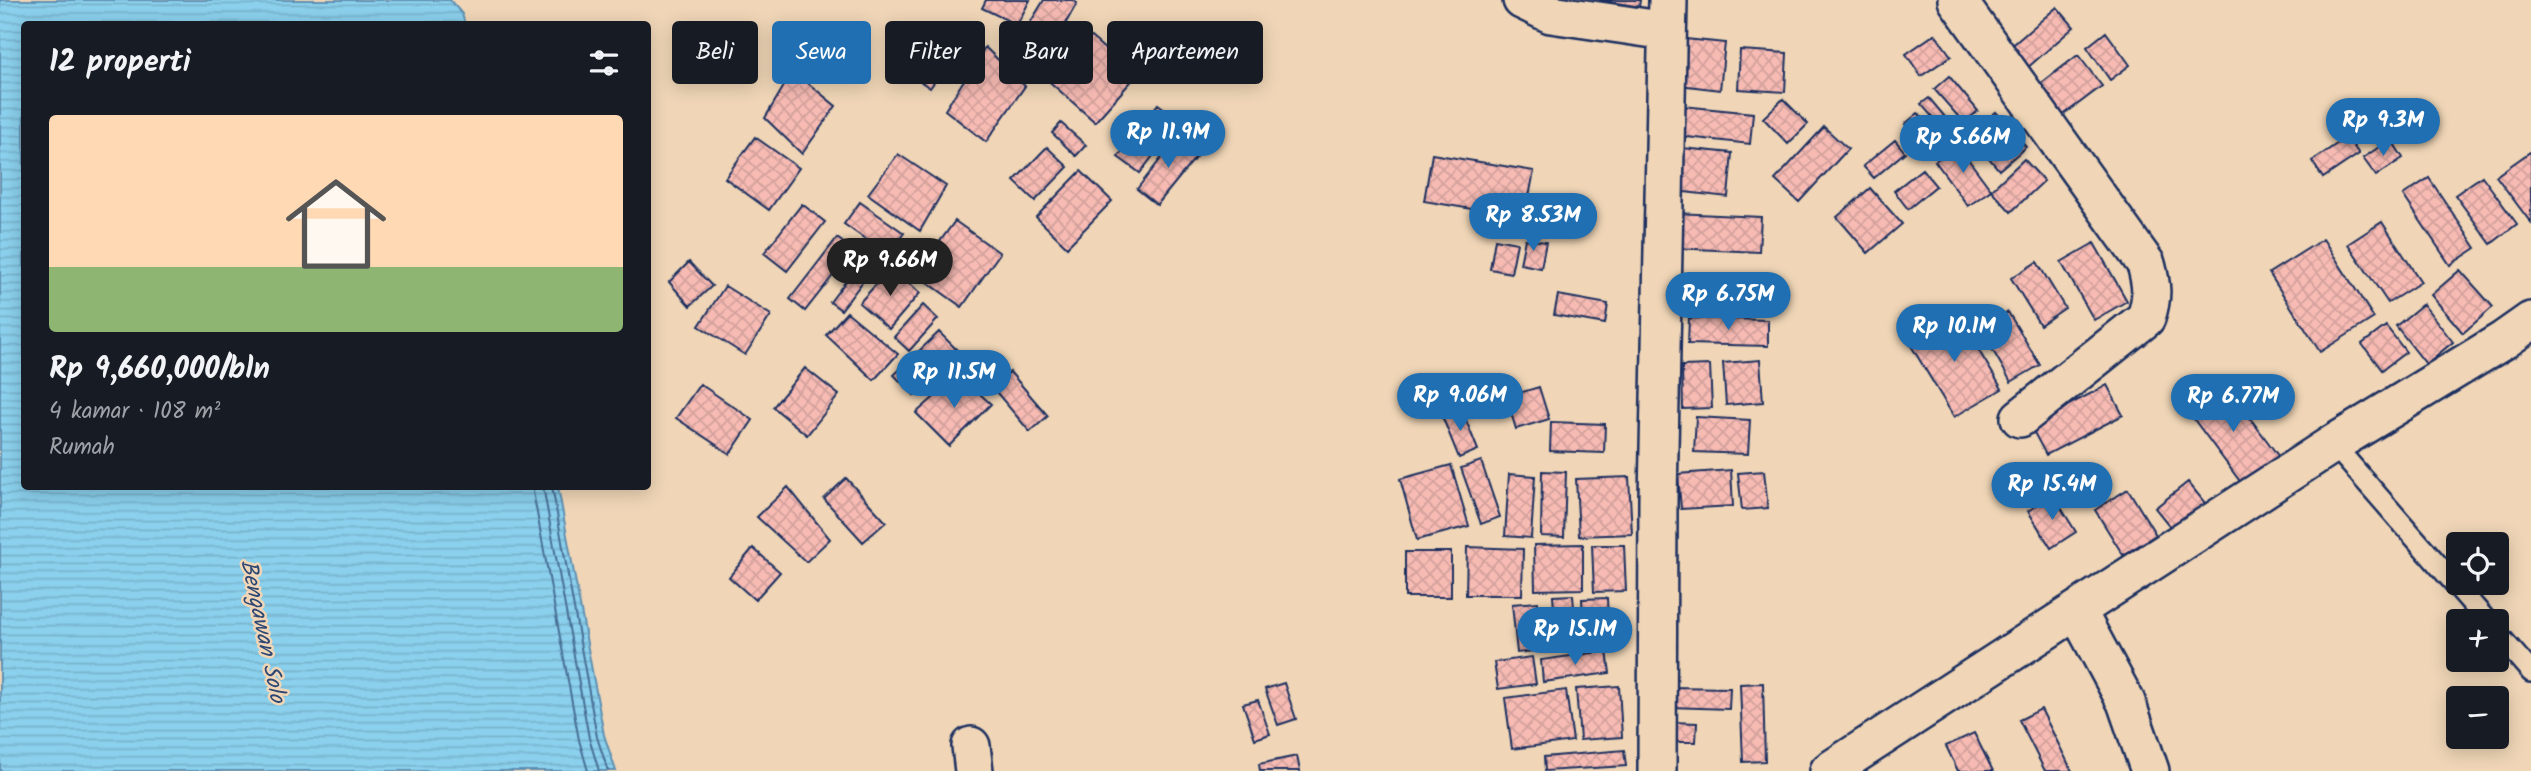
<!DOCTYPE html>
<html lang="id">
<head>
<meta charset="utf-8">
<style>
	body { margin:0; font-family:Kalam,sans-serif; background:#242831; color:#f1f3f6; height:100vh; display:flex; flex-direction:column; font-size:26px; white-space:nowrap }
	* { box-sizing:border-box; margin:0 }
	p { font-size:23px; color:#9ea1a6 }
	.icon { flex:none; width:38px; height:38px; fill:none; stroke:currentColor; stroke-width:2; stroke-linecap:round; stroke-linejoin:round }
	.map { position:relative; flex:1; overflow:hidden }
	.panel { position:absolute; left:21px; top:21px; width:630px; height:469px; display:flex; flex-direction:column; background:#171b24; border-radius:7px; box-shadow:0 4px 18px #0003 }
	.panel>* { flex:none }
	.guide { position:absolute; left:672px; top:21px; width:665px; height:63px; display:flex; gap:14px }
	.buttons { position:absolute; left:2446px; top:532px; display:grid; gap:14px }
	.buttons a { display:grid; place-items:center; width:63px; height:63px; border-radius:7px; background:#171b24; box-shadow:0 4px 18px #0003; font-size:35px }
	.price { position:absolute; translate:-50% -60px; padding:0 16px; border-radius:24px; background:#1f6fb2; color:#fff; font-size:23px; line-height:46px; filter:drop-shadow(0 2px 4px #0008) }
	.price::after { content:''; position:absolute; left:50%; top:42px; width:21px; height:16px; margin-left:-10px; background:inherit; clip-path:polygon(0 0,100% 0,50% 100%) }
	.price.current { background:#222; color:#fff }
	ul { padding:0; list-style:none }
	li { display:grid; align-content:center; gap:14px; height:371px; padding:0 28px }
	li span { display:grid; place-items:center; height:217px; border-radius:7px; color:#555 }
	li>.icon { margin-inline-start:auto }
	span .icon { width:126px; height:126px; fill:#fffc; stroke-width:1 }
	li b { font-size:30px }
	h2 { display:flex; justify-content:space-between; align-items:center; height:84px; padding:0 28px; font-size:30px }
	.chip { padding:0 24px; border-radius:7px; background:#171b24; box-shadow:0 4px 18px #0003; font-size:24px; line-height:63px }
	.chip.current { background:#1f6fb2; color:#fff }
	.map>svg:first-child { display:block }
</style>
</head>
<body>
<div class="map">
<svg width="2531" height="771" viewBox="0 0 2531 771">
	<defs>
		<pattern id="water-rules" width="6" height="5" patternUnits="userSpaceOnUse" patternTransform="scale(1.75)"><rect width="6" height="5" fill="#8bd0ec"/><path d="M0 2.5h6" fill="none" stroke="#77b3cd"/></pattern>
		<pattern id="building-cross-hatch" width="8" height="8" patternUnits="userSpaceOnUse" patternTransform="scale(1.75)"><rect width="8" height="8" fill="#f7bbb3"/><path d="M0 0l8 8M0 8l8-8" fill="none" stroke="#d3a19c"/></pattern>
	</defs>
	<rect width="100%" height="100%" fill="#f0d6b7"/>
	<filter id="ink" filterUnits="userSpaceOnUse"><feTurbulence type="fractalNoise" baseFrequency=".0143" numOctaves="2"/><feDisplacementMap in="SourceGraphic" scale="14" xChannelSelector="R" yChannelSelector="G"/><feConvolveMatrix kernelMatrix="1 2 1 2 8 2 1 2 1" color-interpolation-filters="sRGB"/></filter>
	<g filter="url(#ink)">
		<path fill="url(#water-rules)" stroke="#5e90b3" stroke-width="2" d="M0 0H450L462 14 465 24H24V486L558 487 604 735 616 771H0Z"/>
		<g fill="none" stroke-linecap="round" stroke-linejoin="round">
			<path stroke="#486f97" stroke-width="2" d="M532 486 579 740 588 771
				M543 486 589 738 599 771
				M552 486 597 737 608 771"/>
		</g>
		<path fill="url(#building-cross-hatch)" stroke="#1b2f5e" stroke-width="2" d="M986 0H1030L1017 25 982 8Z
			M1044 0H1072L1077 3 1051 49 1024 33Z
			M1599 0H1640L1639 7Z
			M2057 7 2074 27 2026 69 2008 49Z
			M1084 31 1136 76 1095 122 1043 76Z
			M2106 32 2130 65 2110 80 2087 47Z
			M1935 34 1951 56 1921 76 1906 54Z
			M1675 38 1725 43 1720 90 1671 84Z
			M920 43 948 63 930 88 902 69Z
			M985 47 1025 86 986 142 945 110Z
			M1740 50 1787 53 1785 92 1738 89Z
			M2078 55 2102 86 2058 119 2035 88Z
			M793 71 836 106 802 154 765 118Z
			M1949 76 1978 111 1964 123 1934 89Z
			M1929 98 1956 130 1949 136 1921 104Z
			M1783 99 1808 124 1788 144 1763 118Z
			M1158 104 1180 120 1140 173 1118 157Z
			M1672 105 1753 113 1750 144 1669 135Z
			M1996 112 2026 147 1999 170 1969 134Z
			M1918 113 1942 138 1929 150 1905 124Z
			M1061 123 1086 145 1076 156 1052 133Z
			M1824 127 1848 149 1799 202 1775 180Z
			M1179 136 1200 152 1157 205 1137 189Z
			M755 137 799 168 769 210 725 178Z
			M2347 137 2359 154 2323 178 2312 161Z
			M2391 139 2403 158 2376 176 2363 158Z
			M1895 140 1905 152 1874 178 1863 166Z
			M1957 144 1991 190 1968 206 1935 161Z
			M1047 147 1068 167 1035 201 1014 181Z
			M1672 147 1732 153 1728 197 1667 190Z
			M2530 152 2531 154V223L2496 176Z
			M898 154 946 186 920 231 868 194Z
			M1432 154 1534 171 1525 218 1424 201Z
			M2024 159 2044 181 2011 212 1991 190Z
			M1922 169 1936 186 1908 209 1894 191Z
			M1081 171 1112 201 1067 247 1036 217Z
			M2482 176 2517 224 2491 244 2455 195Z
			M2429 178 2476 248 2450 265 2403 195Z
			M1870 188 1902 224 1868 253 1837 217Z
			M860 202 904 233 888 255 844 224Z
			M802 204 825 222 787 271 764 253Z
			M1675 213 1761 217 1759 252 1673 248Z
			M955 221 1000 253 962 307 916 274Z
			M2382 222 2421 282 2388 303 2348 244Z
			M837 238 853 250 805 311 790 299Z
			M1495 239 1517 243 1511 273 1490 269Z
			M1525 239 1546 242 1541 268 1520 264Z
			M2323 239 2374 318 2320 352 2269 273Z
			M2094 243 2127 301 2094 320 2061 262Z
			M689 262 712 286 690 306 669 282Z
			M2037 262 2065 308 2040 325 2011 278Z
			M892 267 920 293 889 329 859 303Z
			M856 268 867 276 841 310 830 302Z
			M2460 270 2493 307 2463 333 2431 295Z
			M725 286 771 315 745 355 699 326Z
			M1558 295 1608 304 1605 324 1554 315Z
			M2423 304 2453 342 2426 364 2396 326Z
			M923 305 938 319 909 351 894 337Z
			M1955 311 2002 389 1954 417 1907 339Z
			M847 312 898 354 874 380 826 335Z
			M2008 312 2040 365 2011 382 1980 328Z
			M1689 318 1768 320V346L1688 344Z
			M2386 326 2406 352 2382 370 2362 344Z
			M939 332 959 352 914 395 894 375Z
			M1760 360 1763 402 1726 405 1723 363Z
			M1710 365 1712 408 1683 409 1682 366Z
			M805 368 839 395 807 435 773 407Z
			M1010 372 1048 416 1030 432 992 387Z
			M959 375 991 404 949 446 916 413Z
			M2221 379 2282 461 2245 488 2184 406Z
			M700 384 753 420 730 454 676 418Z
			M2107 385 2123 415 2046 455 2030 425Z
			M1539 387 1549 419 1516 429 1506 397Z
			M1461 408 1478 450 1459 458 1442 416Z
			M1696 417 1750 420 1748 454 1694 452Z
			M1551 422 1605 424 1604 453 1550 451Z
			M1481 461 1500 517 1481 524 1461 468Z
			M1451 465 1469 526 1417 540 1400 479Z
			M1731 470 1733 506 1681 509 1678 474Z
			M1542 471 1566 472 1564 537 1541 536Z
			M1764 471 1768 508 1742 510 1738 473Z
			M1509 474 1535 476 1531 538 1505 536Z
			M1629 477 1632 534 1579 536 1576 479Z
			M846 478 886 522 863 542 824 499Z
			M2188 482 2209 508 2176 534 2155 508Z
			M788 487 830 539 806 562 757 517Z
			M2128 489 2156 535 2123 555 2095 510Z
			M2053 495 2076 532 2051 548 2028 511Z
			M1583 544V589L1535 590 1534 545Z
			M1592 545H1624L1626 591 1594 592Z
			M1467 547 1523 549 1522 595H1466Z
			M753 548 780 572 755 600 729 577Z
			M1405 552H1451V597H1405Z
			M1573 595 1577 647 1557 648 1553 596Z
			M1607 598 1609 642 1584 643 1582 599Z
			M1538 602 1542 650 1517 653 1512 604Z
			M1607 651 1610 673 1543 682 1541 660Z
			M1532 657 1536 684 1498 689 1494 662Z
			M1284 683 1296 719 1278 725 1265 689Z
			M1763 683 1765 761 1743 762 1740 684Z
			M1619 686 1622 737 1580 740 1576 689Z
			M1670 687 1730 688 1729 709 1670 707Z
			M1566 690 1573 741 1512 749 1505 698Z
			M1258 700 1270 734 1255 739 1243 704Z
			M2041 709 2072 771H2045L2019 720Z
			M1672 722 1697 723 1696 742H1670Z
			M1974 733 1993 771H1958L1946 746Z
			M1624 750 1626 766 1545 771 1544 757Z
			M1297 756 1300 771H1260L1259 764Z"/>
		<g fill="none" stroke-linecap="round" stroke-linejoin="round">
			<defs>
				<path id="service" d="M2333 444 2487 621
					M2497 633 2531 672"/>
				<path id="minor" d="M1522 0 1551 14 1667 31
					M1957 0 2146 264C2152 286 2153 296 2146 318L2020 418
					M2077 611 2126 702 2150 771
					M971 746 974 771
					M1657 771 1658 499 1668 0
					M1829 771 2333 444 2504 340 2531 321"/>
			</defs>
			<use href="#service" stroke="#1b2f5e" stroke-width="24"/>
			<use href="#minor" stroke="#1b2f5e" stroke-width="42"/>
			<use href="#service" stroke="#f0d6b7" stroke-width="19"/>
			<use href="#minor" stroke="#f0d6b7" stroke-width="37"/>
		</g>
	</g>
	<g text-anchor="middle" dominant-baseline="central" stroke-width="5" stroke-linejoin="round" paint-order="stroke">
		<g font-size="23" font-style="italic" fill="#2c4773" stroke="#f0d6b7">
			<text transform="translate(262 631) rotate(78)">Bengawan Solo</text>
		</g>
	</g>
</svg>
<div class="buttons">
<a><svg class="icon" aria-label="locate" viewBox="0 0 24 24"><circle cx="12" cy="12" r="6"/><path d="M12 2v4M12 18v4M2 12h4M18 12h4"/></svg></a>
<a>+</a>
<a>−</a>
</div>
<b class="price" style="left:2383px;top:158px">Rp 9.3M</b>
<b class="price" style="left:1168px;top:170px">Rp 11.9M</b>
<b class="price" style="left:1963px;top:175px">Rp 5.66M</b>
<b class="price" style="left:1533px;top:253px">Rp 8.53M</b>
<b class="price current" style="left:890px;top:298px">Rp 9.66M</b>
<b class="price" style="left:1728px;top:332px">Rp 6.75M</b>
<b class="price" style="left:1954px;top:364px">Rp 10.1M</b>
<b class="price" style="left:954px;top:410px">Rp 11.5M</b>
<b class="price" style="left:1460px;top:433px">Rp 9.06M</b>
<b class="price" style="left:2233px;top:434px">Rp 6.77M</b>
<b class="price" style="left:2052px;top:522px">Rp 15.4M</b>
<b class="price" style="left:1575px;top:667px">Rp 15.1M</b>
<div class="guide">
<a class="chip">Beli</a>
<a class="chip current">Sewa</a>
<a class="chip">Filter</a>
<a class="chip">Baru</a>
<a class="chip">Apartemen</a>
</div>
<section class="panel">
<h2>12 properti<svg class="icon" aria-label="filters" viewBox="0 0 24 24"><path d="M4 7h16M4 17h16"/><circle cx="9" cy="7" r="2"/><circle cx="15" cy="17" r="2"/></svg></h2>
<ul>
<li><span style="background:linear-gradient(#ffd9b3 70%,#8fb573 0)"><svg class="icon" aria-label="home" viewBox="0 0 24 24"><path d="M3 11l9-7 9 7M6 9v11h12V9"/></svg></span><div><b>Rp 9,660,000/bln</b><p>4 kamar · 108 m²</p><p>Rumah</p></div></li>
</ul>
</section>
</div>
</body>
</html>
